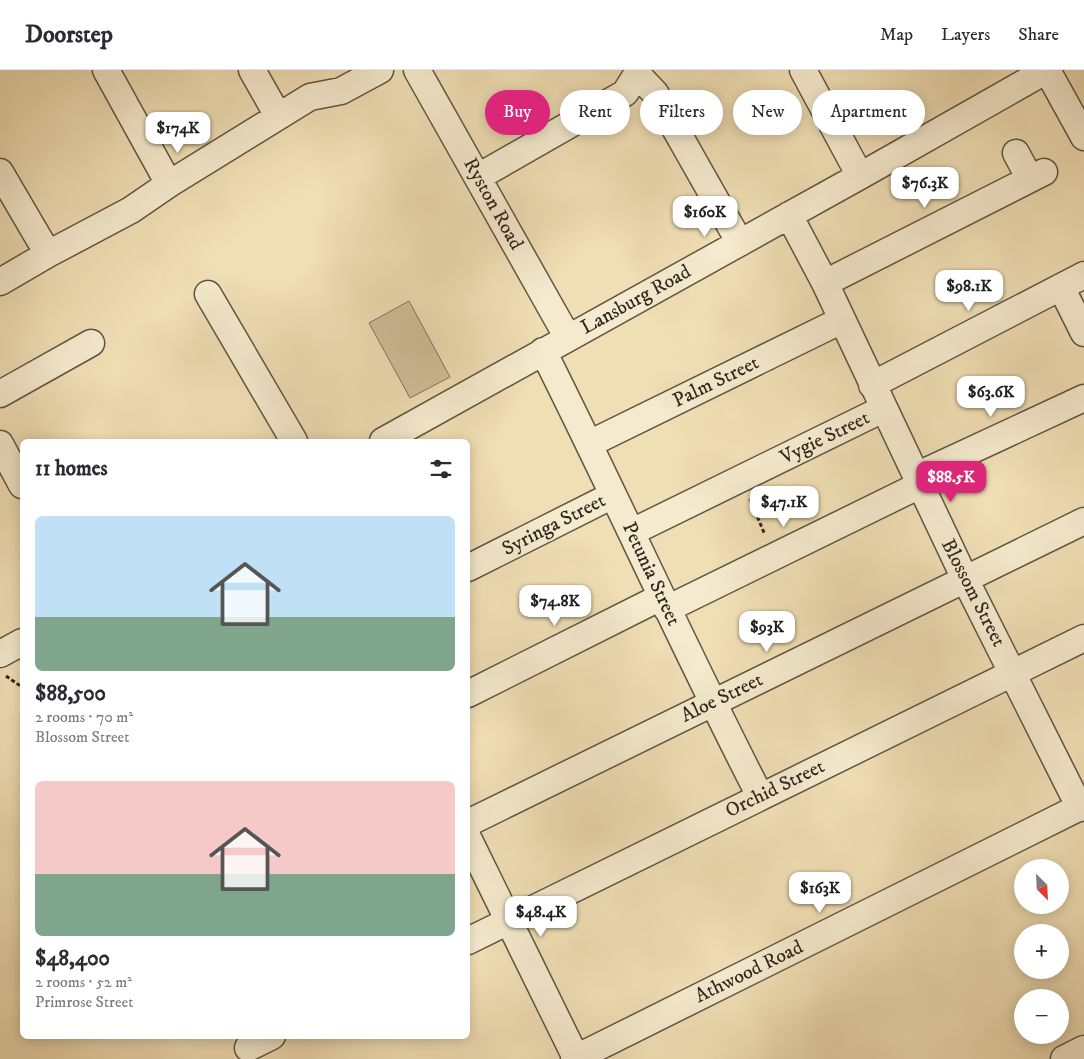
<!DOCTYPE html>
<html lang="en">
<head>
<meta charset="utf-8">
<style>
	body { margin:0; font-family:"IM FELL DW Pica",serif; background:#f2f2f3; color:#2b2b33; height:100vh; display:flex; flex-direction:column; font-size:19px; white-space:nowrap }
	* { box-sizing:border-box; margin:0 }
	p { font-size:16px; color:#7c7c81 }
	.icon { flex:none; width:28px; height:28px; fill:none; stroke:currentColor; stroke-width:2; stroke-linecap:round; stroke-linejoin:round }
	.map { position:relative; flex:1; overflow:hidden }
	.panel { position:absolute; left:20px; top:369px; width:450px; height:600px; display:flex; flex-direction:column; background:#fff; border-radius:8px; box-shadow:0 2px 12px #0003 }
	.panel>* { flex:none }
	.top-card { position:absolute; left:485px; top:20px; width:475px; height:45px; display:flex; gap:10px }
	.needle { width:32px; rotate:156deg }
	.tools { position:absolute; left:1014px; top:789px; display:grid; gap:10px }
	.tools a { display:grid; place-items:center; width:55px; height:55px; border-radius:50%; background:#fff; box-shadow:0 2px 12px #0003; font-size:25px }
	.price { position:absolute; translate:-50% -42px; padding:0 11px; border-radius:10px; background:#fff; color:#222; font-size:16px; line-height:32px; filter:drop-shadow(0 1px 2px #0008) }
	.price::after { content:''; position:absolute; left:50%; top:30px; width:15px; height:11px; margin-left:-8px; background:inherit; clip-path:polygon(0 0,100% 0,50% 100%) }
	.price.selected { background:#db2777; color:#fff }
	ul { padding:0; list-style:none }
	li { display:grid; align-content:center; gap:10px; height:265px; padding:0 15px }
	li span { display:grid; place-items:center; height:155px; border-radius:8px; color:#555 }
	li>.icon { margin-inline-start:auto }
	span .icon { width:90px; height:90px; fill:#fffc; stroke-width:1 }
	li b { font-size:21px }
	h2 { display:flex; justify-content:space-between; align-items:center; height:60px; padding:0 15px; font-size:21px }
	.pill { padding:0 18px; border-radius:22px; background:#fff; box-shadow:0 2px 12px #0003; font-size:18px; line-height:45px }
	.pill.selected { background:#db2777; color:#fff }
	header { display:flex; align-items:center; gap:30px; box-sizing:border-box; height:70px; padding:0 25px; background:#fff; border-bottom:1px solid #e1e1e2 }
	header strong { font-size:24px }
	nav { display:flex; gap:28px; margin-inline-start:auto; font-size:18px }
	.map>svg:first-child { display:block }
</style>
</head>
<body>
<header>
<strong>Doorstep</strong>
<nav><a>Map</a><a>Layers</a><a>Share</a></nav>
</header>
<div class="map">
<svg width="1084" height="989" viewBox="0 0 1084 989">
	<rect width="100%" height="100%" fill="#f0deb4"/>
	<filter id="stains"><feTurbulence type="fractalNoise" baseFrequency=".004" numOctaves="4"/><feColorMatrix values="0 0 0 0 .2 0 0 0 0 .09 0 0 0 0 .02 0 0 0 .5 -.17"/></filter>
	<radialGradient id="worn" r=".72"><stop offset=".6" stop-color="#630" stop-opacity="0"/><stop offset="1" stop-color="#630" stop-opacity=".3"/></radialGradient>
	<path fill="#cfbf9a" stroke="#7f735c" d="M409 231 450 307 410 328 369 253Z"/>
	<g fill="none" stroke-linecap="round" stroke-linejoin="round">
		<defs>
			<path id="minor" d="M106 0 169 114
				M252 0 278 46
				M417 0 568 268
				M803 0 860 106
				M1047 0 1084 67
				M637 4 655 23 740 173
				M1016 83 1030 109
				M0 102 48 184
				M478 107 625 23 637 4 638 0
				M789 145 825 213 965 509 1080 738
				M0 212 48 184 131 140 169 114 310 27 341 21 380 0
				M825 213 1044 102
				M1061 217 1084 263
				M208 224 294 371
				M543 281C617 428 684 579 760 726
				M872 315 1084 205
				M0 324 91 273
				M383 371 860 106 1047 0
				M0 374 22 415
				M589 374 842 250
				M916 406 1084 328
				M632 462 883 339
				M468 498 613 425
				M667 539 920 415
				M0 584 22 572
				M468 624 661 527
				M468 753 1084 451
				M468 768 576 988
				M468 871 1084 568
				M248 978 272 966
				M574 989 1084 735
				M1064 989 1084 979"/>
		</defs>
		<use href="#minor" stroke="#5f5543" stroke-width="29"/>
		<path stroke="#2f271d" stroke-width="3" stroke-dasharray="4 2.5" stroke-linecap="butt" d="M750 429 765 465
			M6 606 22 617"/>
		<use href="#minor" stroke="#f5eace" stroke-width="26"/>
	</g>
	<g text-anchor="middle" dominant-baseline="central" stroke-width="4" stroke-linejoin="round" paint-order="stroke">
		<g font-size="20" fill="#2f271d" stroke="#f5eace">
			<text transform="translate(493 134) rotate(61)">Ryston Road</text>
			<text transform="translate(636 230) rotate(-29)">Lansburg Road</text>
			<text transform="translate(716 312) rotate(-26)">Palm Street</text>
			<text transform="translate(825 368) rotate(-26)">Vygie Street</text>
			<text transform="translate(554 455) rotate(-27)">Syringa Street</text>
			<text transform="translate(651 504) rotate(65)">Petunia Street</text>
			<text transform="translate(973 523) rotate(63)">Blossom Street</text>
			<text transform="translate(722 628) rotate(-26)">Aloe Street</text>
			<text transform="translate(775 719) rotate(-26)">Orchid Street</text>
			<text transform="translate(749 902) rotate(-26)">Athwood Road</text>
		</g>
	</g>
	<rect width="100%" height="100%" filter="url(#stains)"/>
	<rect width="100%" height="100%" fill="url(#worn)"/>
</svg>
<div class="tools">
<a><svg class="needle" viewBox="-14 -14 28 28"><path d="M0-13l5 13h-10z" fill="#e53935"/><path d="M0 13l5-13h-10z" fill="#7c7c81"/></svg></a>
<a>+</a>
<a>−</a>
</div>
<b class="price" style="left:178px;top:84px">$174K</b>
<b class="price" style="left:925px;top:139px">$76.3K</b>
<b class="price" style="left:705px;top:168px">$160K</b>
<b class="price" style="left:969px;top:242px">$98.1K</b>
<b class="price" style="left:991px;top:348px">$63.6K</b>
<b class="price selected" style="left:951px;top:433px">$88.5K</b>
<b class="price" style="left:784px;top:458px">$47.1K</b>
<b class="price" style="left:555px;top:557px">$74.8K</b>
<b class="price" style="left:767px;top:583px">$93K</b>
<b class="price" style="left:820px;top:844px">$163K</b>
<b class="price" style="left:541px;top:868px">$48.4K</b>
<div class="top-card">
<a class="pill selected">Buy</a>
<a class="pill">Rent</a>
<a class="pill">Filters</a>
<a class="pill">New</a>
<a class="pill">Apartment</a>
</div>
<section class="panel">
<h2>11 homes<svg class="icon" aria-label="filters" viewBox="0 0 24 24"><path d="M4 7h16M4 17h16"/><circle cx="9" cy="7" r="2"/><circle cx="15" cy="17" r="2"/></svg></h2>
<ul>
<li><span style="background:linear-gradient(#bfe0f5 65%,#7fa58c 0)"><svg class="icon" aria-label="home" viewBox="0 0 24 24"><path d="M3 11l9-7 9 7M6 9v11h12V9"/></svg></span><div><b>$88,500</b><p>2 rooms · 70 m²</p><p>Blossom Street</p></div></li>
<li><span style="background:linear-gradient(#f6c9c9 60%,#7fa58c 0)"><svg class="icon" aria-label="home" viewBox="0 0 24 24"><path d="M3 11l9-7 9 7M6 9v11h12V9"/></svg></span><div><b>$48,400</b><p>2 rooms · 52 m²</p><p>Primrose Street</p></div></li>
</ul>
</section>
</div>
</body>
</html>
